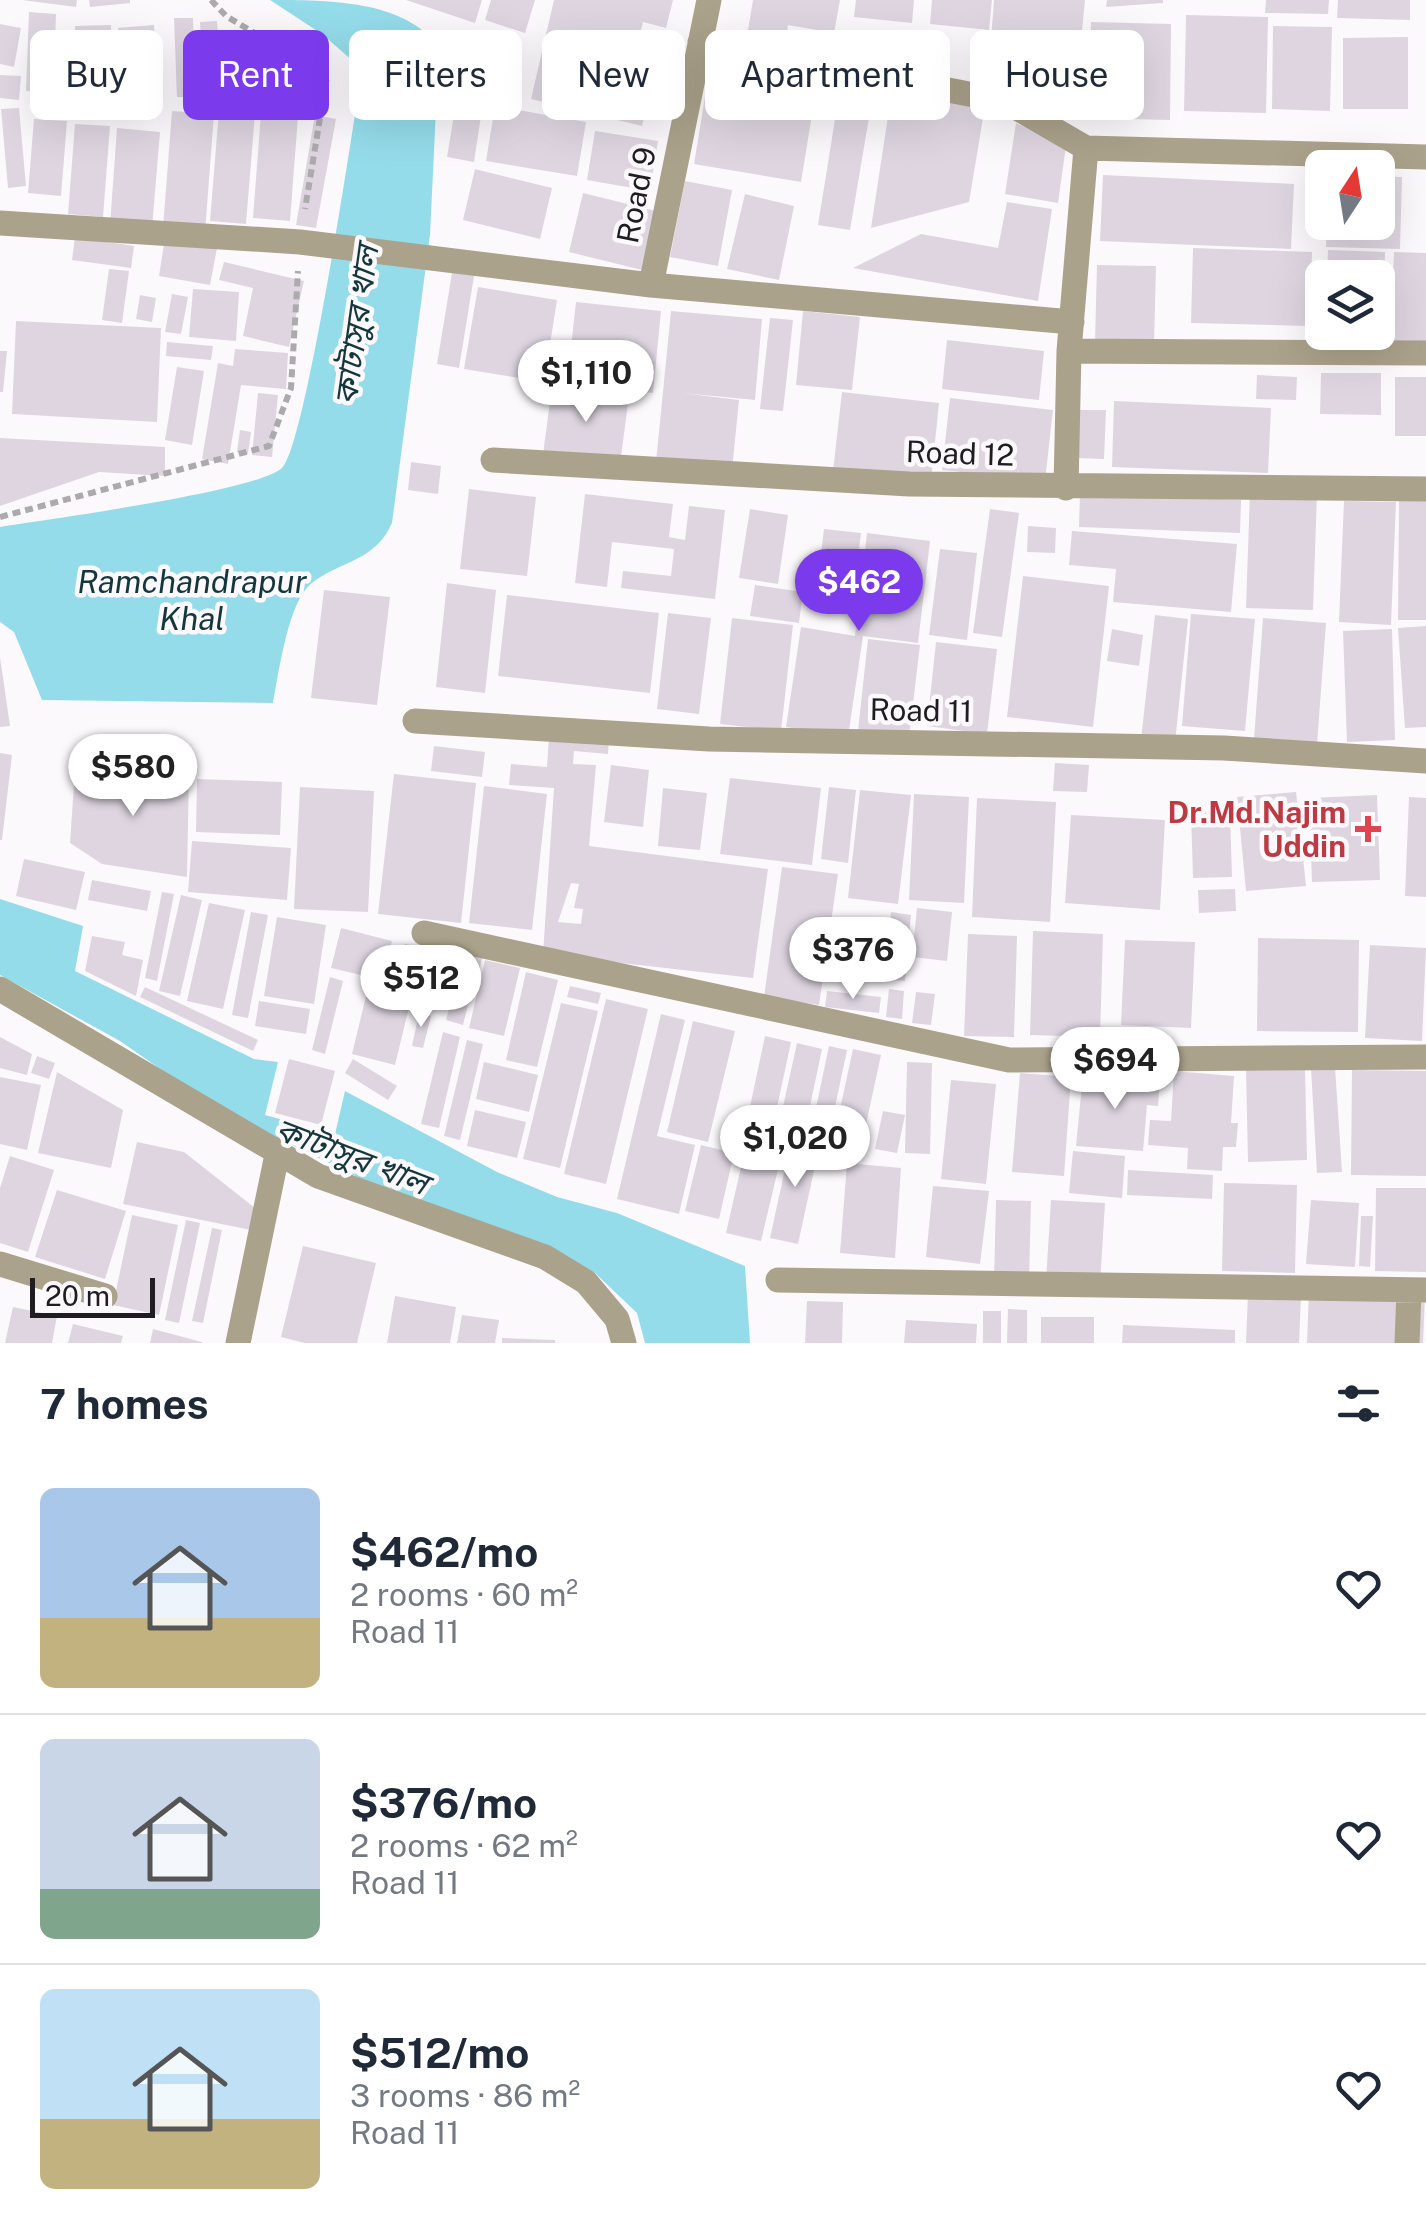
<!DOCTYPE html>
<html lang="en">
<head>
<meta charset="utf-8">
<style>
	body { margin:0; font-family:"Public Sans","Noto Sans Bengali",sans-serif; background:#f6f6f7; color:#1f2937; height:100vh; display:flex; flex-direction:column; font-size:38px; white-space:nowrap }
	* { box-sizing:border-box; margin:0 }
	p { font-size:32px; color:#747a83 }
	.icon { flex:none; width:55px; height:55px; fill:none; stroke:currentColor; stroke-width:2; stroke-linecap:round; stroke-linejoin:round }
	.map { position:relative; height:1343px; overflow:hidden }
	.side { display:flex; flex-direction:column; background:#fff; flex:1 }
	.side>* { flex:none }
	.banner { position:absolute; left:30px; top:30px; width:1368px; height:90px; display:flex; gap:20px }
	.needle { width:65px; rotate:12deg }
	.buttons { position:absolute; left:1305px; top:150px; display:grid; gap:20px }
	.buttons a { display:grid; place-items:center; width:90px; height:90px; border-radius:15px; background:#fff; box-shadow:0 10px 40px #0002; font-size:50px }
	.scale { position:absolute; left:30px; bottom:25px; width:125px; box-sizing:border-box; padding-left:10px; border:5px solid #1f1d21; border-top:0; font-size:28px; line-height:35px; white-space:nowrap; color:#1f1d21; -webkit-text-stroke:8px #fcf9fd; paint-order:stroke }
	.price { position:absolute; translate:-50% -85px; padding:0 22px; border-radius:35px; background:#fff; color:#222; font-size:32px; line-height:65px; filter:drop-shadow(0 2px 5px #0008) }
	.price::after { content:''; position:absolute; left:50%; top:60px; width:30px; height:22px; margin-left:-15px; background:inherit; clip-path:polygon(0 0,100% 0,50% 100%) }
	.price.selected { background:#7c3aed; color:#fff }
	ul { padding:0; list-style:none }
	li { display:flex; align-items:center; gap:30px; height:250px; padding:0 40px }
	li+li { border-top:2px solid #e0e1e3 }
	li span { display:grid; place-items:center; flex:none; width:280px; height:200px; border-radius:15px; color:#555 }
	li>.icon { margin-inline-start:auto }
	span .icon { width:120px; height:120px; fill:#fffc; stroke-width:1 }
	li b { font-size:42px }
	h2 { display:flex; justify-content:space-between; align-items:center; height:120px; padding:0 40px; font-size:42px }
	.tag { padding:0 35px; border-radius:15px; background:#fff; box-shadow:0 10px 40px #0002; font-size:35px; line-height:90px }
	.tag.selected { background:#7c3aed; color:#fff }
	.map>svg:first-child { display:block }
</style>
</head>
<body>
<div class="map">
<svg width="1426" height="1343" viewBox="0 0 1426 1343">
	<rect width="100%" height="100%" fill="#fcf9fd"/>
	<path fill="#95dcea" d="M270 0C329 0 404 0 439 47L430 235 392 523C375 562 341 560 312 583 288 601 279 673 273 703L42 700 14 632 0 622V527C48 519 255 492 282 468 305 447 351 140 359 89L354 62 322 34Z
		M0 899 83 926 75 971 254 1059 278 1062 265 1115 335 1134 345 1091 497 1172 557 1197 617 1213 745 1266 750 1343H645L637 1313 595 1273 524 1239 398 1197 215 1107 120 1041 0 975Z"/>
	<path fill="#ded5e0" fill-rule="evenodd" d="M22 0H77L76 7Z
		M89 0H130V3L90 7Z
		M406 0H482L475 23Z
		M491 0H535L525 33 485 20Z
		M554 0H673L666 28 643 22 638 42 661 48 642 126 531 99Z
		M753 0H840L834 33 788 25 786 38 748 30Z
		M856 0H914L912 23 854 17Z
		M932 0H992L989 30 930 24Z
		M994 0H1085L1075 101 987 93Z
		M1107 0H1163V3L1106 7Z
		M1266 0H1329L1328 14 1265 13Z
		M1338 0H1410V20L1337 18Z
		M29 12 56 14 53 93 26 91Z
		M1186 15 1268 17 1266 113 1184 111Z
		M174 18H193L195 97H177Z
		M217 21 219 58H202L200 22Z
		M1091 22 1171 24 1170 120 1089 118Z
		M0 24 21 28 14 67 0 64Z
		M111 25 113 96H77L75 26Z
		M154 25 159 98 123 100 118 28Z
		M1273 26 1332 27 1330 111 1272 109Z
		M463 33 521 42 514 89 455 80Z
		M1408 37V109H1343V38Z
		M245 53 250 72 209 85 203 66Z
		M710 66 817 84 801 182 694 164Z
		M262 70 298 77 295 95 259 88Z
		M0 75 21 76 19 100 0 98Z
		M841 82 874 88 850 230 818 225Z
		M892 90 985 106 969 202 871 228Z
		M458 91 484 96 474 162 447 157Z
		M220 98 256 101 246 224 210 221Z
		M262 100 299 103 290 221 253 218Z
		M495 106 586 122 577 176 486 161Z
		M19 108 26 186 8 188 1 109Z
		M172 111 214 114 205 232 163 228Z
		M315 115 336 119 316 228 296 225Z
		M34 119 67 121 61 196 28 193Z
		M1016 123 1066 146 1058 203 1005 194Z
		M75 124 110 126 103 217 68 214Z
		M117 128 160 132 152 228 110 225Z
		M595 131 658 141 650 191 587 180Z
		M475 169 552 188 540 239 463 220Z
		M1103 175 1294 184 1291 249 1100 241Z
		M1378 176 1402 177 1400 249 1326 247 1327 222H1378Z
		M685 181 732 190 718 266 670 257Z
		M583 193 660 212 646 271 569 252Z
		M745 194 794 206 779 280 727 269Z
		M1007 202 1052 209 1038 301 853 268 921 234 998 248Z
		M75 237 134 246 131 268 72 260Z
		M165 238 217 248 210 285 159 276Z
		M1193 248 1312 252 1310 326 1191 323Z
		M1328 250 1385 252 1382 338 1329 336 1378 332V278H1327Z
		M1394 252 1426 253V345L1390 344Z
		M224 262 304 281 289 347 243 336 253 288 219 280Z
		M1097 265 1156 266 1154 344 1095 342Z
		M453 267 475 270 459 368 437 364Z
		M109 269 129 271 122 323 102 320Z
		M478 287 557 300 544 382 464 369Z
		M193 289 239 292 236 341 189 337Z
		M172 294 188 297 181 334 165 332Z
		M140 295 156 298 152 322 136 319Z
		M576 302 661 311 653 393 567 384Z
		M671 311 762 319 755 400 682 393 739 400 732 470 656 462Z
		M803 311 860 317 852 390 796 385Z
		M770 318 793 320 783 411 760 409Z
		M16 321 161 328 157 422 12 414Z
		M947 340 1044 351 1039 400 942 389Z
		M167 342 213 346 211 360 166 356Z
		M235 349 288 353 286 389 241 385 228 464 202 459 218 363 233 366Z
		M0 351H7L3 392H0Z
		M177 367 204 371 192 445 165 440Z
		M1321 373H1381V415L1320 414Z
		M1257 375 1297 377 1296 400 1256 399Z
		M1395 377H1426V436H1395Z
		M552 386 629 396 620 464 543 455Z
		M842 392 939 403 931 481 833 471Z
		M258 393 278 395 272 457 252 455Z
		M950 398 1053 410 1045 481 942 470Z
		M1114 401 1271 408 1268 473 1112 467Z
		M1079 410H1106L1104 459 1076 458Z
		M240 430 251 432 248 454 237 452Z
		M0 438 165 447V476L99 472 0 506Z
		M411 462 441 466 438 494 408 490Z
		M469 489 536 497 527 576 460 569Z
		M1250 491 1317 494 1313 610 1246 608Z
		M1080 493 1241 500 1240 533 1079 527Z
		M585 494 673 504 669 537 685 540 689 506 725 510 715 599 621 588 623 571 671 576 674 549 612 542 607 587 575 583Z
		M1344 501 1396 502 1391 625 1339 622Z
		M1399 501H1426V620H1398Z
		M750 509 788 515 778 584 739 578Z
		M990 509 1019 513 1002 637 973 633Z
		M1028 526 1056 528 1055 553 1027 552Z
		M824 529 861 533 852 609 815 605Z
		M1072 531 1237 544 1231 612 1113 602 1116 569 1069 565Z
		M867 533 930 541 918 643 863 636 848 737 786 727 801 627 855 636Z
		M940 549 977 553 967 640 929 635Z
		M1023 576 1109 586 1093 727 1007 717Z
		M447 583 496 590 485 693 436 687Z
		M755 585 803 592 799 623 750 616Z
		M324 590 390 597 377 705 311 698Z
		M507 595 659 613 650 693 498 676Z
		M668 613 711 618 699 714 657 709Z
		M1191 614 1255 619 1245 731 1182 726Z
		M1155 615 1188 619 1175 742 1141 739Z
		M732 618 793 625 781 731 720 724Z
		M1263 618 1326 623 1317 744 1254 739Z
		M1426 626V727L1405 728 1398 628Z
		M1112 629 1143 635 1139 666 1107 661Z
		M1392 629 1395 740 1347 742 1343 631Z
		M868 639 920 645 909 737 858 731Z
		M936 642 997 649 987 734 927 726Z
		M0 657 10 726 0 727Z
		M549 736 609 740 608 754 574 751 573 764 596 765 589 846 768 869 753 978 543 954 554 788 509 785 511 764 547 767ZM571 883 579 884 574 908 583 909 581 924 558 922Z
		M434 746 485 752 482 777 431 771Z
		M0 753 12 755 2 840H0Z
		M1055 763 1089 765 1087 792 1053 791Z
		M611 765 649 770 643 827 604 822Z
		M75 770 189 771 187 877 102 864 70 843Z
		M394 774 476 783 461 923 378 914Z
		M730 778 821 788 812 865 720 854Z
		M197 779 282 782 280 835 196 832Z
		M484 786 547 794 532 930 469 923Z
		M300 787 374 791 368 912 294 909Z
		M829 787 856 790 848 863 821 859Z
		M663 788 707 793 700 850 658 846Z
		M860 790 911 795 898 904 848 898Z
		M1296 792 1306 886 1246 891 1237 797Z
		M914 794 969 797 964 903 909 900Z
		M1377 795 1380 880 1312 882 1309 798Z
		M1409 797 1426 798V897L1405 896Z
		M977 798 1056 802 1050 922 972 917Z
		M1230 811 1232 877 1193 878 1191 812Z
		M1071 815 1165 820 1160 910 1065 903Z
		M192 841 291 848 287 900 188 892Z
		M24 859 85 872 76 910 16 896Z
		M782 867 838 874 819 1005 764 997Z
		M92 880 151 891 147 911 88 900Z
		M1235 889 1236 911 1199 913 1198 890Z
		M162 892 174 894 157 981 145 978Z
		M181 895 202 900 180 996 159 991Z
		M209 903 245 910 223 1009 187 1001Z
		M917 908 952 912 947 961 912 957Z
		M251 912 268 915 248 1018 232 1015Z
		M891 912 911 915 909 935 889 933Z
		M277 917 326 925 314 1004 264 996Z
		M341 928 392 941 382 980 331 968Z
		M1033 931 1103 934 1100 1037 1030 1035Z
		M968 934 1017 936 1014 1037 964 1036Z
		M92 936 125 942 122 955 143 960 136 996 85 971Z
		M890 938 910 940 905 981 885 979Z
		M1258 938 1359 940 1358 1032 1257 1031Z
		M1125 940 1195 942 1191 1028 1121 1025Z
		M405 944 425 948 414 996 394 992Z
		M1370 945 1426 948 1422 1041 1365 1038Z
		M430 949 445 953 433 1003 418 999Z
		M450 950 482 958 478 976 445 968Z
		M485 960 520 968 504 1036 469 1028Z
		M526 972 558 980 537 1067 506 1060Z
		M330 977 343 981 325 1054 312 1050Z
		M456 981 473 985 463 1025 446 1020Z
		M570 986 601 993 598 1004 567 997Z
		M145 987 258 1040 253 1051 140 997Z
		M368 988 411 999 395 1065 352 1054Z
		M889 989 904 991 902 1019 886 1017Z
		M827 991 881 997 879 1013 825 1007Z
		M916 992 935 994 931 1025 912 1023Z
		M606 999 648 1009 606 1184 564 1174Z
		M259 1001 310 1009 306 1034 255 1026Z
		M561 1003 598 1011 560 1168 523 1159Z
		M419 1013 431 1016 423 1048 412 1046Z
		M661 1014 685 1020 657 1136 695 1145 679 1214 617 1199Z
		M693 1021 735 1031 708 1142 667 1132Z
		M443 1032 460 1037 439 1128 421 1124Z
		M765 1036 791 1042 773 1126 747 1121Z
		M0 1037 32 1054 27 1075 0 1068Z
		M467 1040 483 1044 460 1140 444 1136Z
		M797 1043 822 1049 805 1130 779 1125Z
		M829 1046 847 1050 831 1126 813 1122Z
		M853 1049 881 1055 862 1143 834 1137Z
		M37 1056 55 1063 49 1079 31 1073Z
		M289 1059 335 1071 321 1125 275 1113Z
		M353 1059 397 1086 388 1100 345 1073Z
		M484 1062 538 1075 529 1112 476 1099Z
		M907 1062 932 1063 930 1154 905 1153Z
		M1335 1067 1342 1172 1317 1173 1311 1068Z
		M1305 1068 1307 1160 1248 1162 1246 1069Z
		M1352 1070 1426 1071V1176L1351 1175Z
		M1174 1071 1234 1076 1231 1123H1238L1236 1147H1223L1222 1171 1187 1169 1188 1148 1148 1145 1150 1120 1171 1121Z
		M57 1072 123 1110 111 1168 38 1153Z
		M1020 1073 1071 1077 1064 1176 1012 1172Z
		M1083 1075 1160 1081 1158 1106 1147 1105 1143 1151 1076 1146Z
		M0 1077 41 1085 27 1150 0 1144Z
		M951 1080 996 1084 986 1184 941 1179Z
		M475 1110 526 1122 517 1158 467 1146Z
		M883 1111 905 1115 897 1153 875 1149Z
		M749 1132 785 1140 761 1241 726 1233Z
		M792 1137 820 1143 798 1244 770 1238Z
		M137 1142 184 1152 255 1208 251 1230 123 1204Z
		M701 1145 734 1153 719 1219 685 1211Z
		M1073 1151 1125 1156 1122 1198 1069 1193Z
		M10 1156 54 1170 28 1252 0 1243V1188Z
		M847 1163 901 1168 895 1258 840 1253Z
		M1128 1170 1213 1175 1212 1199 1127 1195Z
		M1224 1183 1297 1185 1295 1273 1222 1271Z
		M933 1186 989 1191 980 1264 926 1257Z
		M1376 1188H1426V1272L1375 1271Z
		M57 1190 126 1211 105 1279 35 1257Z
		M996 1200 1031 1201 1029 1281 994 1280Z
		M1051 1200 1105 1203 1100 1284 1046 1281Z
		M1311 1200 1359 1203 1355 1267 1306 1264Z
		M132 1215 178 1225 159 1315 113 1305Z
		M1361 1216H1373L1370 1267 1359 1266Z
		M186 1220 200 1223 179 1323 165 1320Z
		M212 1228 222 1230 203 1323 192 1321Z
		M303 1246 376 1263 357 1343H305L281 1337Z
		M1309 1291 1425 1295 1423 1343H1307Z
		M1248 1294 1301 1297 1299 1343H1246Z
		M395 1296 456 1307 450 1343H387Z
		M807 1301 843 1302 842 1343H805Z
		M13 1307 57 1316 52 1343H5Z
		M1008 1309 1027 1310V1343H1007Z
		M983 1311H1001V1343H983Z
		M462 1315 499 1320 495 1343H457Z
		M1041 1317H1094V1343H1041Z
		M906 1320 977 1324 976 1343H904Z
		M73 1324 123 1336 121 1343H68Z
		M1123 1325 1235 1330V1343H1122Z
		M153 1329 202 1342V1343H150Z
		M502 1338 555 1340V1343H502Z"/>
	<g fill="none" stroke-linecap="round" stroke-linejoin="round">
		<path stroke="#adaaae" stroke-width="6" stroke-dasharray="8 5" stroke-linecap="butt" d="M211 0 226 16 327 76 305 209
			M0 517 269 446 291 388 298 271"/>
		<path stroke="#aba28b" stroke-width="25" d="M700 42 1005 101 1086 148 1426 157
			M0 223 300 242 651 285 1072 322
			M651 285 709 0
			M1069 351 1426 353
			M493 460 909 484 1426 489
			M1066 488 1069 351 1086 148
			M415 721 709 739 1224 748 1426 761
			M424 933 1009 1060 1426 1057
			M0 989 318 1176 545 1257 586 1282 617 1319 624 1343
			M0 1264 105 1296
			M778 1280 1426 1290
			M238 1343 278 1150
			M1407 1343 1409 1290"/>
	</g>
	<path fill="#e0444e" stroke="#fcf9fd" stroke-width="4" d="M1363 814h10v10h10v10h-10v10h-10v-10h-10v-10h10z"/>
	<g text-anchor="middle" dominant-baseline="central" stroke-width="9" stroke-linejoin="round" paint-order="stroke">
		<g font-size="30" fill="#1f1d21" stroke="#fcf9fd">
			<text transform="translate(636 195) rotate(-79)">Road 9</text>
			<text transform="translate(960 453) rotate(2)">Road 12</text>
			<text transform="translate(921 710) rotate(1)">Road 11</text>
		</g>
		<g font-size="30" font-weight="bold" fill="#be3a42" stroke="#fcf9fd" text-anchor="end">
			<text x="1346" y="812">Dr.Md.Najim<tspan x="1346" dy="34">Uddin</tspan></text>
		</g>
		<g font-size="32" font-style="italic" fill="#14373d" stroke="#fcf9fd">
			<text transform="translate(356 325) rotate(-82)">কাটাসুর খাল</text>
			<text x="192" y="581">Ramchandrapur<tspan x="192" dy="37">Khal</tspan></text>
			<text transform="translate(352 1156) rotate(21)">কাটাসুর খাল</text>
		</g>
	</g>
</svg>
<div class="buttons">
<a><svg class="needle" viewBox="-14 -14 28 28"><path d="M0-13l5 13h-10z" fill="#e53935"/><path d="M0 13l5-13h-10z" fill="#747a83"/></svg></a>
<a><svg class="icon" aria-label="layers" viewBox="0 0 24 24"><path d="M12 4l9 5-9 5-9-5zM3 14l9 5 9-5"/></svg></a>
</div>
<div class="scale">20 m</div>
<b class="price" style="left:586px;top:425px">$1,110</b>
<b class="price selected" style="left:859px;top:634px">$462</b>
<b class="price" style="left:133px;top:819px">$580</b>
<b class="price" style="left:853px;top:1002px">$376</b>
<b class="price" style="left:421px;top:1030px">$512</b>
<b class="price" style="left:1115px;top:1112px">$694</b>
<b class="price" style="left:795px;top:1190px">$1,020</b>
<div class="banner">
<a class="tag">Buy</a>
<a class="tag selected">Rent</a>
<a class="tag">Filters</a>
<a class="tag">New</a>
<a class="tag">Apartment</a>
<a class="tag">House</a>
</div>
</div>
<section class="side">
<h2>7 homes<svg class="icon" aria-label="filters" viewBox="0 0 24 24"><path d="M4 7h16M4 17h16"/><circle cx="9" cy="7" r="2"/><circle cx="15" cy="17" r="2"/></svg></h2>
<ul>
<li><span style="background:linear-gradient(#a9c7e8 65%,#c2b280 0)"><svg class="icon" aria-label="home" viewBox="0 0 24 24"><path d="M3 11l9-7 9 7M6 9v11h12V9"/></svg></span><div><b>$462/mo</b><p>2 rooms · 60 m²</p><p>Road 11</p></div><svg class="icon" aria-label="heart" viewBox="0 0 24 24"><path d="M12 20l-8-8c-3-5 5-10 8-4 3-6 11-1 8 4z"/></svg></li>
<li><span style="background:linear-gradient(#c9d6e8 75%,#7fa58c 0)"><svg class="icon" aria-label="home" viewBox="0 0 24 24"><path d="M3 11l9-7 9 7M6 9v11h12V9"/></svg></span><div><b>$376/mo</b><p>2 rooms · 62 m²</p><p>Road 11</p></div><svg class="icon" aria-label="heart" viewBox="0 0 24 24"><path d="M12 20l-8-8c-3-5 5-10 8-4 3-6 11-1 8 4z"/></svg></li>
<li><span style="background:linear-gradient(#bfe0f5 65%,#c2b280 0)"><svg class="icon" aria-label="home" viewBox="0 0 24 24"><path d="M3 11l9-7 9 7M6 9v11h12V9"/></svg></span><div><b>$512/mo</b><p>3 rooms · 86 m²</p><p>Road 11</p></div><svg class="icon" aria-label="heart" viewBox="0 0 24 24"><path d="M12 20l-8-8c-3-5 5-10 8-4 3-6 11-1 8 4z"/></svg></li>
</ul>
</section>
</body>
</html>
